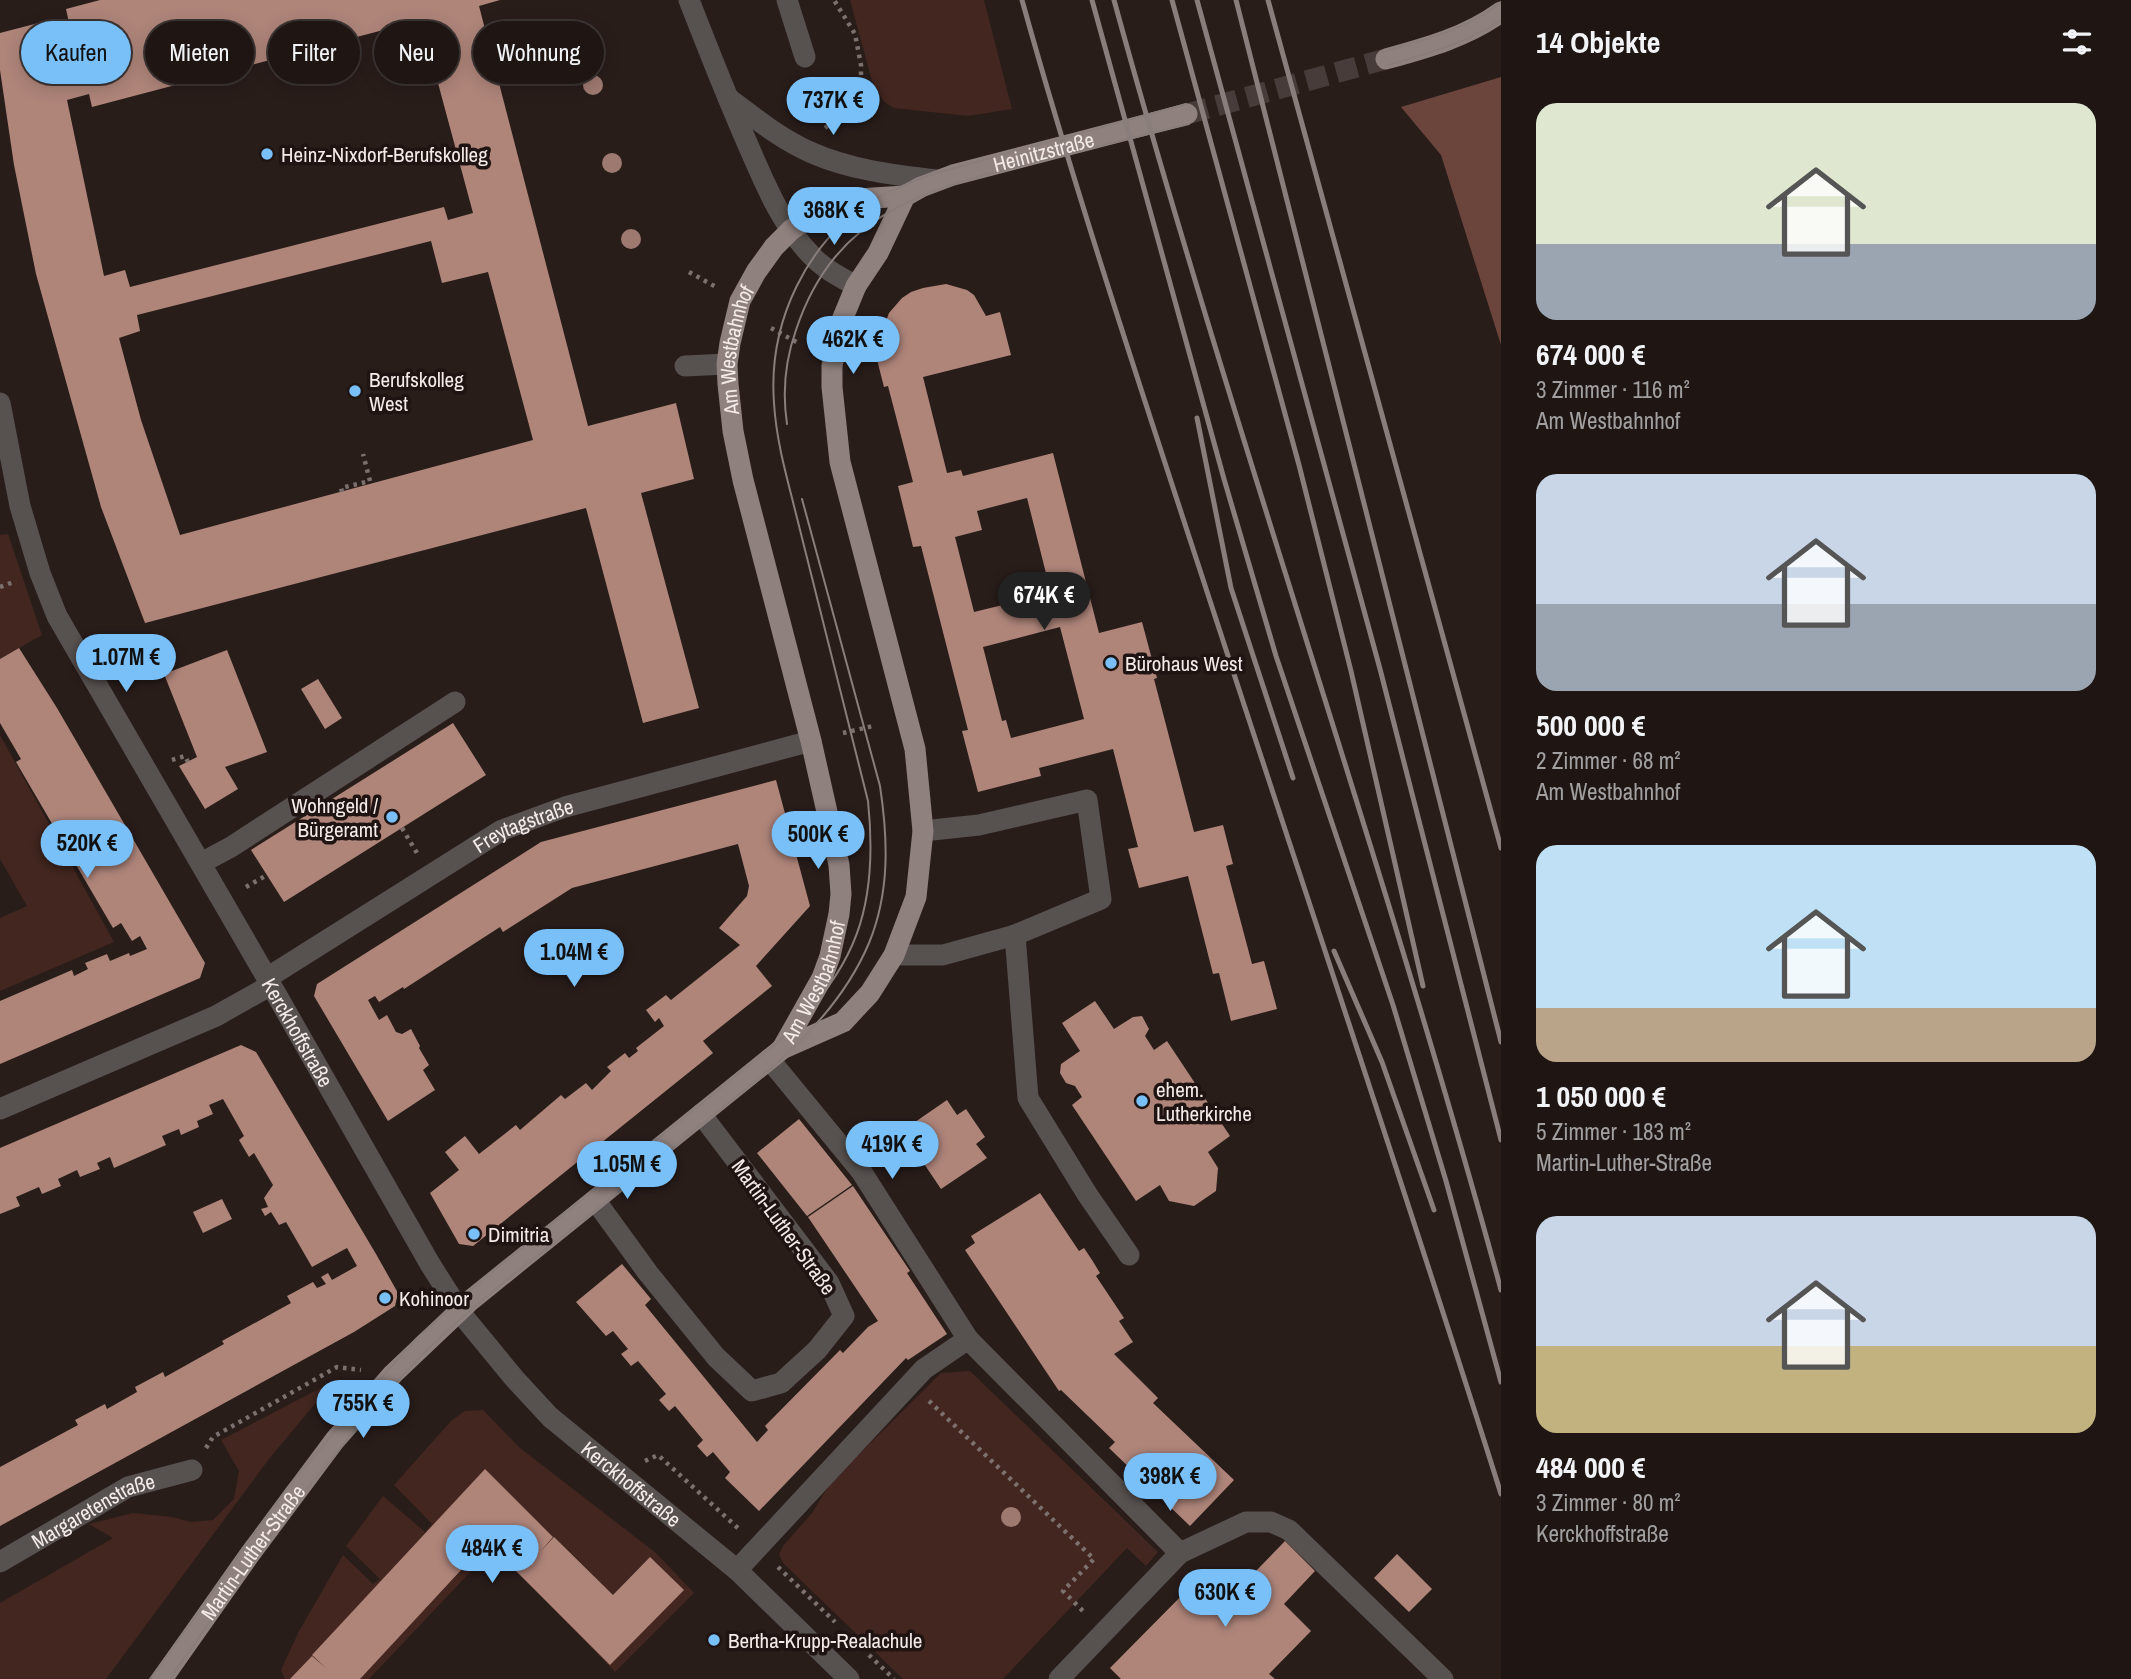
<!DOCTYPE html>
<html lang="de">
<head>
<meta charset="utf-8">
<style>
	body { margin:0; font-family:"Archivo Narrow",sans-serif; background:#271f1d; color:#f1f3f6; height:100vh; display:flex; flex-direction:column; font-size:26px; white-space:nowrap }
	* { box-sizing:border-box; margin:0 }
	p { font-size:23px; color:#a19fa0 }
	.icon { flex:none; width:38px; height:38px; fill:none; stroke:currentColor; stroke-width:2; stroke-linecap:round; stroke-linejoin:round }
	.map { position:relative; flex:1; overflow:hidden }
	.drawer { display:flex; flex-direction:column; background:#1f1614; width:630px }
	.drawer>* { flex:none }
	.top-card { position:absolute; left:21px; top:21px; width:665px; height:63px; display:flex; gap:14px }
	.price { position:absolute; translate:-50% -60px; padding:0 16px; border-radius:24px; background:#79bff8; color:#111; font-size:23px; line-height:46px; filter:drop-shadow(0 2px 4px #0008) }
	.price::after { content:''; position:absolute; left:50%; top:42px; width:21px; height:16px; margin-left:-10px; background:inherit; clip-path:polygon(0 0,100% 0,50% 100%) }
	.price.selected { background:#222; color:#fff }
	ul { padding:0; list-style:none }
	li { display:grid; align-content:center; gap:14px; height:371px; padding:0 35px }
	li span { display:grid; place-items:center; height:217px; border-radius:21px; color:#555 }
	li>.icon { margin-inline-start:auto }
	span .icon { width:126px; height:126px; fill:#fffc; stroke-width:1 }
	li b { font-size:30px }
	h2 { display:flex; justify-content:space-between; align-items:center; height:84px; padding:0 35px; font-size:30px }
	.tag { padding:0 24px; border-radius:32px; background:#1f1614; box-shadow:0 4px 18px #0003,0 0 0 2px #3c3534; font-size:24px; line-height:63px }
	.tag.selected { background:#79bff8; color:#111 }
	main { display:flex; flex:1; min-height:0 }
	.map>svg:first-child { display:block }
</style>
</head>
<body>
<main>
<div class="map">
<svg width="1501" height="1679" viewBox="0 0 1501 1679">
	<rect width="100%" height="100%" fill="#291d1a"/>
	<path fill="#42261f" d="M850 0H984L1012 109 968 116 894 108 884 102 872 81Z
		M8 534 42 635 0 659V535Z
		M0 735 114 942 0 991V918L27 906 0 859Z
		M970 1371 1158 1552 1146 1566 1127 1548 1003 1679H903L783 1563 779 1554 783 1546 812 1513 831 1482 941 1373Z
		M334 1381 269 1459 106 1679H0V1603L113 1538 89 1524 133 1513 172 1517 191 1522 213 1520 234 1499 239 1471 221 1440Z
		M483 1410 520 1448 656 1553 694 1593 615 1672 494 1547 369 1679H285L281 1670 299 1631 343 1555 373 1584 380 1579 346 1546 383 1496 425 1532 432 1524 394 1485 451 1421 465 1411Z"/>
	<path fill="#6b453c" d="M1501 77V345L1441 155 1401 107Z"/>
	<path fill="#af857a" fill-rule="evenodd" d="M100 0H500L479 6 588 426 676 403 694 479 641 493 699 708 643 723 586 508 145 623 101 507 36 274 14 165 0 70V33L46 21 48 28 69 23 66 9ZM421 20 473 213 448 220 444 207 130 287 125 270 104 276 67 100 89 94 92 107ZM431 241 442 283 488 272 533 440 180 535 141 420 119 338 140 331 137 315Z
		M946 284 967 290 974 295 986 316 1000 312 1011 355 923 377 947 473 961 470 963 476 1053 453 1099 633 1142 622 1157 678 1154 679 1194 832 1223 825 1233 864 1226 866 1252 964 1264 961 1277 1009 1231 1021 1219 973 1213 974 1188 876 1139 888 1128 849 1138 847 1113 749 1039 768 1041 776 978 792 962 731 968 730 921 546 913 547 898 486 913 482 888 386 884 387 873 344 885 341 886 321 889 313 902 298 911 292 923 288ZM1027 498 1051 593 974 612 955 537 982 530 977 511ZM1060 627 1084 719 1011 738 1006 720 1002 721 983 647Z
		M19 648 57 708 205 963 200 978 0 1064V1001L72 970 74 976 88 969 85 963 107 954 110 961 129 953 130 956 147 949 140 936 132 941 121 923 113 928 16 762 21 759 0 723V659Z
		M227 650 267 752 225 767 238 789 205 809 179 766 197 757 164 674Z
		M318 679 342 718 325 729 301 689Z
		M453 723 486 775 284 902 251 850Z
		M776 780 810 906 756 966 772 986 703 1041 713 1053 473 1246 459 1244 430 1193 459 1170 445 1152 465 1136 479 1154 516 1125 520 1130 561 1095 565 1099 586 1083 592 1090 611 1071 607 1067 625 1053 629 1058 638 1051 636 1048 664 1026 659 1018 655 1022 646 1010 666 995 671 1000 740 945 719 928 747 896 749 886 738 844 572 888 503 932 500 927 404 989 403 987 379 1002 375 996 368 1000 379 1020 387 1015 396 1032 402 1034 411 1029 420 1046 419 1048 429 1065 423 1070 435 1090 388 1121 314 996 317 984 541 842Z
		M1095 1001 1114 1029 1133 1017 1142 1016 1149 1029 1145 1036 1154 1050 1167 1041 1230 1136 1208 1152 1218 1168 1216 1191 1194 1206 1169 1201 1160 1185 1136 1201 1072 1105 1082 1097 1075 1086 1066 1083 1060 1073 1061 1064 1080 1051 1062 1023Z
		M241 1045 256 1052 376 1254 398 1293 395 1306 354 1332 0 1526V1467L78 1425 75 1420 105 1404 107 1409 137 1392 135 1387 163 1372 165 1377 224 1344 222 1341 291 1303 287 1296 313 1282 317 1288 326 1284 321 1277 328 1273 332 1280 357 1266 347 1248 312 1267 286 1222 279 1225 271 1212 265 1216 261 1209 268 1207 264 1198 273 1185 254 1153 249 1157 239 1140 244 1136 223 1099 209 1105 213 1114 197 1121 199 1127 181 1135 179 1129 162 1136 166 1145 114 1168 110 1157 97 1163 100 1169 80 1177 77 1170 58 1179 61 1186 42 1194 39 1187 16 1197 20 1206 0 1214V1148Z
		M947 1100 957 1115 966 1109 985 1137 976 1144 987 1158 941 1189 902 1131Z
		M799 1119 852 1185 807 1216 757 1153Z
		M853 1186 910 1271 907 1273 947 1334 908 1360 906 1358 759 1511 725 1478 730 1472 713 1452 707 1457 697 1446 703 1440 675 1406 669 1411 659 1400 666 1394 638 1361 631 1366 621 1354 628 1349 613 1331 606 1336 576 1302 622 1264 651 1299 645 1305 757 1442 768 1430 765 1426 840 1350 843 1353 868 1327 878 1321 808 1217Z
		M1040 1193 1079 1251 1084 1248 1092 1260 1100 1273 1096 1276 1124 1318 1119 1321 1133 1342 1114 1354 1158 1398 1153 1403 1234 1480 1190 1526 1109 1448 1115 1442 1061 1390 1059 1391 965 1250 975 1243 971 1236Z
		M222 1199 232 1219 203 1233 193 1212Z
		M485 1469 553 1537 539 1553 554 1537 613 1595 650 1557 684 1590 610 1665 487 1542 360 1679H290L312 1656 327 1669 312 1655Z
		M1285 1541 1315 1571 1284 1604 1311 1631 1269 1674 1275 1679H1121L1110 1668 1194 1583 1220 1608Z
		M1397 1554 1432 1589 1409 1612 1374 1578Z"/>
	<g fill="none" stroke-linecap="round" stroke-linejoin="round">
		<path stroke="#473c39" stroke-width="21" stroke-dasharray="21 10" stroke-linecap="butt" d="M1187 114 1386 59"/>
		<path stroke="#7c716e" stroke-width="4.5" stroke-dasharray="3.5 5" stroke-linecap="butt" d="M825 128 851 106 861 90V65L855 34 834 0
			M689 272 716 287
			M771 328 800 344
			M342 492 341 488 370 481 363 454
			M0 587 16 581
			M843 733 873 726
			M172 760 185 756 188 762
			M402 828 417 853
			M246 887 267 875
			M929 1401 1094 1559 1063 1591 1084 1612
			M206 1448 213 1437 337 1367 361 1370
			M645 1461 658 1455 739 1529
			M778 1567 835 1622
			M869 1655 894 1679"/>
		<g stroke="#57514f" stroke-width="21">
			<path d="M689 0C708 49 727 97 748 145 765 184 781 224 812 256 824 269 840 277 856 286"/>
			<path d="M787 0 805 57"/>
			<path d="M728 98C754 117 780 139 810 152 850 170 894 175 937 180"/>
			<path d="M685 366 727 364"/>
			<path id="s1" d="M0 403 20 506 40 573 57 616 267 978 430 1264 463 1316 514 1378 550 1417 737 1570 849 1679"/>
			<path d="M201 863 231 847 455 702"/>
			<path d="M1015 935 1028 1098 1087 1194 1129 1255"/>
			<path d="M894 955H943L1015 935 1101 899 1087 800 979 825 923 831"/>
			<path id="s2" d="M267 978 502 830 565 807 811 741"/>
			<path d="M769 1059 861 1171 968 1339"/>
			<path d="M0 1109 216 1016 271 985"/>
			<path d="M595 1200 648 1273 716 1357 752 1391 781 1383 817 1350 844 1316 829 1283 701 1114"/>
			<path d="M1180 1553 1246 1522H1271L1289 1530 1443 1679"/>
			<path id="s3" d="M0 1562 128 1487 192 1470"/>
			<path d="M737 1570 924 1369 968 1339 1180 1553 1059 1679"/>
		</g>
		<g stroke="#8f817e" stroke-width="21">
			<path d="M1386 59C1426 48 1467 37 1501 12"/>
			<path id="s4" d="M782 1049 822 978 830 956 839 914 841 894 839 865 811 741 743 480 733 431 728 384 727 364 730 343 740 301 756 272 774 247 791 230 816 213 842 200 905 196 921 187 953 175 1187 114"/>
			<path id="s5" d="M162 1679 250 1554 335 1440 393 1374 471 1300 782 1049 843 1022 870 993 894 955 916 897 923 831 915 749 840 462 832 387V366L842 320 856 286 878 253 905 196"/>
		</g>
		<path stroke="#897e7b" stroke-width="2" d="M1382 52C1424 40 1467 30 1501 2
			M1388 65C1428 53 1466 44 1501 20
			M787 424C782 391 785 361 796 330 836 210 929 188 1039 161 1089 149 1139 136 1189 124
			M150 1679 288 1487 362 1399 417 1338 482 1280 778 1042C857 970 879 906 868 801L792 498C784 467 776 436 774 403 768 323 806 240 877 198 896 188 916 180 936 173L1186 104
			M170 1679C231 1591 292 1503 362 1422 380 1401 398 1379 417 1360 474 1303 537 1256 600 1207 631 1183 661 1157 692 1132 759 1078 834 1026 869 943 890 892 888 839 880 786L802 499"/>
		<path stroke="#897e7b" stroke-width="5" d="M1022 0C1075 190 1137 377 1198 564 1299 874 1403 1183 1501 1494
			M1092 0 1224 479 1276 656 1393 1005 1446 1181 1501 1382
			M1114 0C1233 433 1383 857 1501 1290
			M1172 0 1299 465 1351 671 1423 986
			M1197 0 1380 669 1501 1140
			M1236 0 1501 1042
			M1268 0 1501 848
			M1197 418 1231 588 1293 778
			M1334 951 1382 1062 1434 1210"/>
	</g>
	<g fill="#9e7970">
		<circle cx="593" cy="85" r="10"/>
		<circle cx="612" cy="163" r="10"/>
		<circle cx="631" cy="239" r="10"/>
		<circle cx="1011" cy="1517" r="10"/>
	</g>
	<g fill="#79bff8" stroke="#1f1411" stroke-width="2.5">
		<circle cx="267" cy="154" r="7"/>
		<circle cx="355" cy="391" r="7"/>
		<circle cx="1111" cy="663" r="7"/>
		<circle cx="392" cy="817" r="7"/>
		<circle cx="1142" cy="1101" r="7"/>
		<circle cx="474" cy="1234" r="7"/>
		<circle cx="385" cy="1298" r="7"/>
		<circle cx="714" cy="1640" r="7"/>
	</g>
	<g text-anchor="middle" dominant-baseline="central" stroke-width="7" stroke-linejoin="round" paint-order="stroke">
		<g font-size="21" fill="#f4ebe9" stroke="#1f1411">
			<text stroke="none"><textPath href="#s4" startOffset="1132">Heinitzstraße</textPath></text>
			<text stroke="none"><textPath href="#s4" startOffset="726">Am Westbahnhof</textPath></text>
			<text stroke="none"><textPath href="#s2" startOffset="299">Freytagstraße</textPath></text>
			<text stroke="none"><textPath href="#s4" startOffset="75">Am Westbahnhof</textPath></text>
			<text stroke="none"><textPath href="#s1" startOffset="702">Kerckhoffstraße</textPath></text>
			<text transform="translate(784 1227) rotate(54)">Martin-Luther-Straße</text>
			<text stroke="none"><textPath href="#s1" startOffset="1269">Kerckhoffstraße</textPath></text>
			<text stroke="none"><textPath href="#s3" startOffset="107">Margaretenstraße</textPath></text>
			<text stroke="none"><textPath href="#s5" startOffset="156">Martin-Luther-Straße</textPath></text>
		</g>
		<g font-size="21" fill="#f4ebe9" stroke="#1f1411" text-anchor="start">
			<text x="281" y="154">Heinz-Nixdorf-Berufskolleg</text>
			<text x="369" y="379">Berufskolleg<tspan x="369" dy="24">West</tspan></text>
			<text x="1125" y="663">Bürohaus West</text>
			<text x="378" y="805" text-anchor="end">Wohngeld /<tspan x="378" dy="24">Bürgeramt</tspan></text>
			<text x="1156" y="1089">ehem.<tspan x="1156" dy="24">Lutherkirche</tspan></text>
			<text x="488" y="1234">Dimitria</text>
			<text x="399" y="1298">Kohinoor</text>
			<text x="728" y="1640">Bertha-Krupp-Realachule</text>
		</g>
	</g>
</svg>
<b class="price" style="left:833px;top:137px">737K €</b>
<b class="price" style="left:834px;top:247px">368K €</b>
<b class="price" style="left:853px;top:376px">462K €</b>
<b class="price selected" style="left:1044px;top:632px">674K €</b>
<b class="price" style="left:126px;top:694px">1.07M €</b>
<b class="price" style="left:818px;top:871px">500K €</b>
<b class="price" style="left:87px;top:880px">520K €</b>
<b class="price" style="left:574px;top:989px">1.04M €</b>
<b class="price" style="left:892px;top:1181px">419K €</b>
<b class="price" style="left:627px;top:1201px">1.05M €</b>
<b class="price" style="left:363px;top:1440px">755K €</b>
<b class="price" style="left:1170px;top:1513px">398K €</b>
<b class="price" style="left:492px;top:1585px">484K €</b>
<b class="price" style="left:1225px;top:1629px">630K €</b>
<div class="top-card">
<a class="tag selected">Kaufen</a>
<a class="tag">Mieten</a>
<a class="tag">Filter</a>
<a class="tag">Neu</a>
<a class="tag">Wohnung</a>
</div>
</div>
<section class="drawer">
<h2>14 Objekte<svg class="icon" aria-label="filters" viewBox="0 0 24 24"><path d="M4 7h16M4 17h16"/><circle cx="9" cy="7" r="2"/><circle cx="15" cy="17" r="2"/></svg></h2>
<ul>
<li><span style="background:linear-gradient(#dfe7d0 65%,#9aa5b1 0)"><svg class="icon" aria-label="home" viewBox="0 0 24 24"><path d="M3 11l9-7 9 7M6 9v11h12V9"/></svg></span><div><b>674 000 €</b><p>3 Zimmer · 116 m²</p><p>Am Westbahnhof</p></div></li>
<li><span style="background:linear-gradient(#c9d6e8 60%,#9aa5b1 0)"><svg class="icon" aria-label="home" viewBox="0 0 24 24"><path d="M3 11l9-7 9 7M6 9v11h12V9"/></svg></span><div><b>500 000 €</b><p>2 Zimmer · 68 m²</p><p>Am Westbahnhof</p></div></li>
<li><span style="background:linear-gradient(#bfe0f5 75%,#b9a48a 0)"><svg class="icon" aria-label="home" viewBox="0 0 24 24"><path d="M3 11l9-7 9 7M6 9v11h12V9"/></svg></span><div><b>1 050 000 €</b><p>5 Zimmer · 183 m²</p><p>Martin-Luther-Straße</p></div></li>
<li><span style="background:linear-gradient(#c9d6e8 60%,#c2b280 0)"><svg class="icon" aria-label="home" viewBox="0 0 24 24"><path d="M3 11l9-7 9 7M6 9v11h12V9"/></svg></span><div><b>484 000 €</b><p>3 Zimmer · 80 m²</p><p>Kerckhoffstraße</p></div></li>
</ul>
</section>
</main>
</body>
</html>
